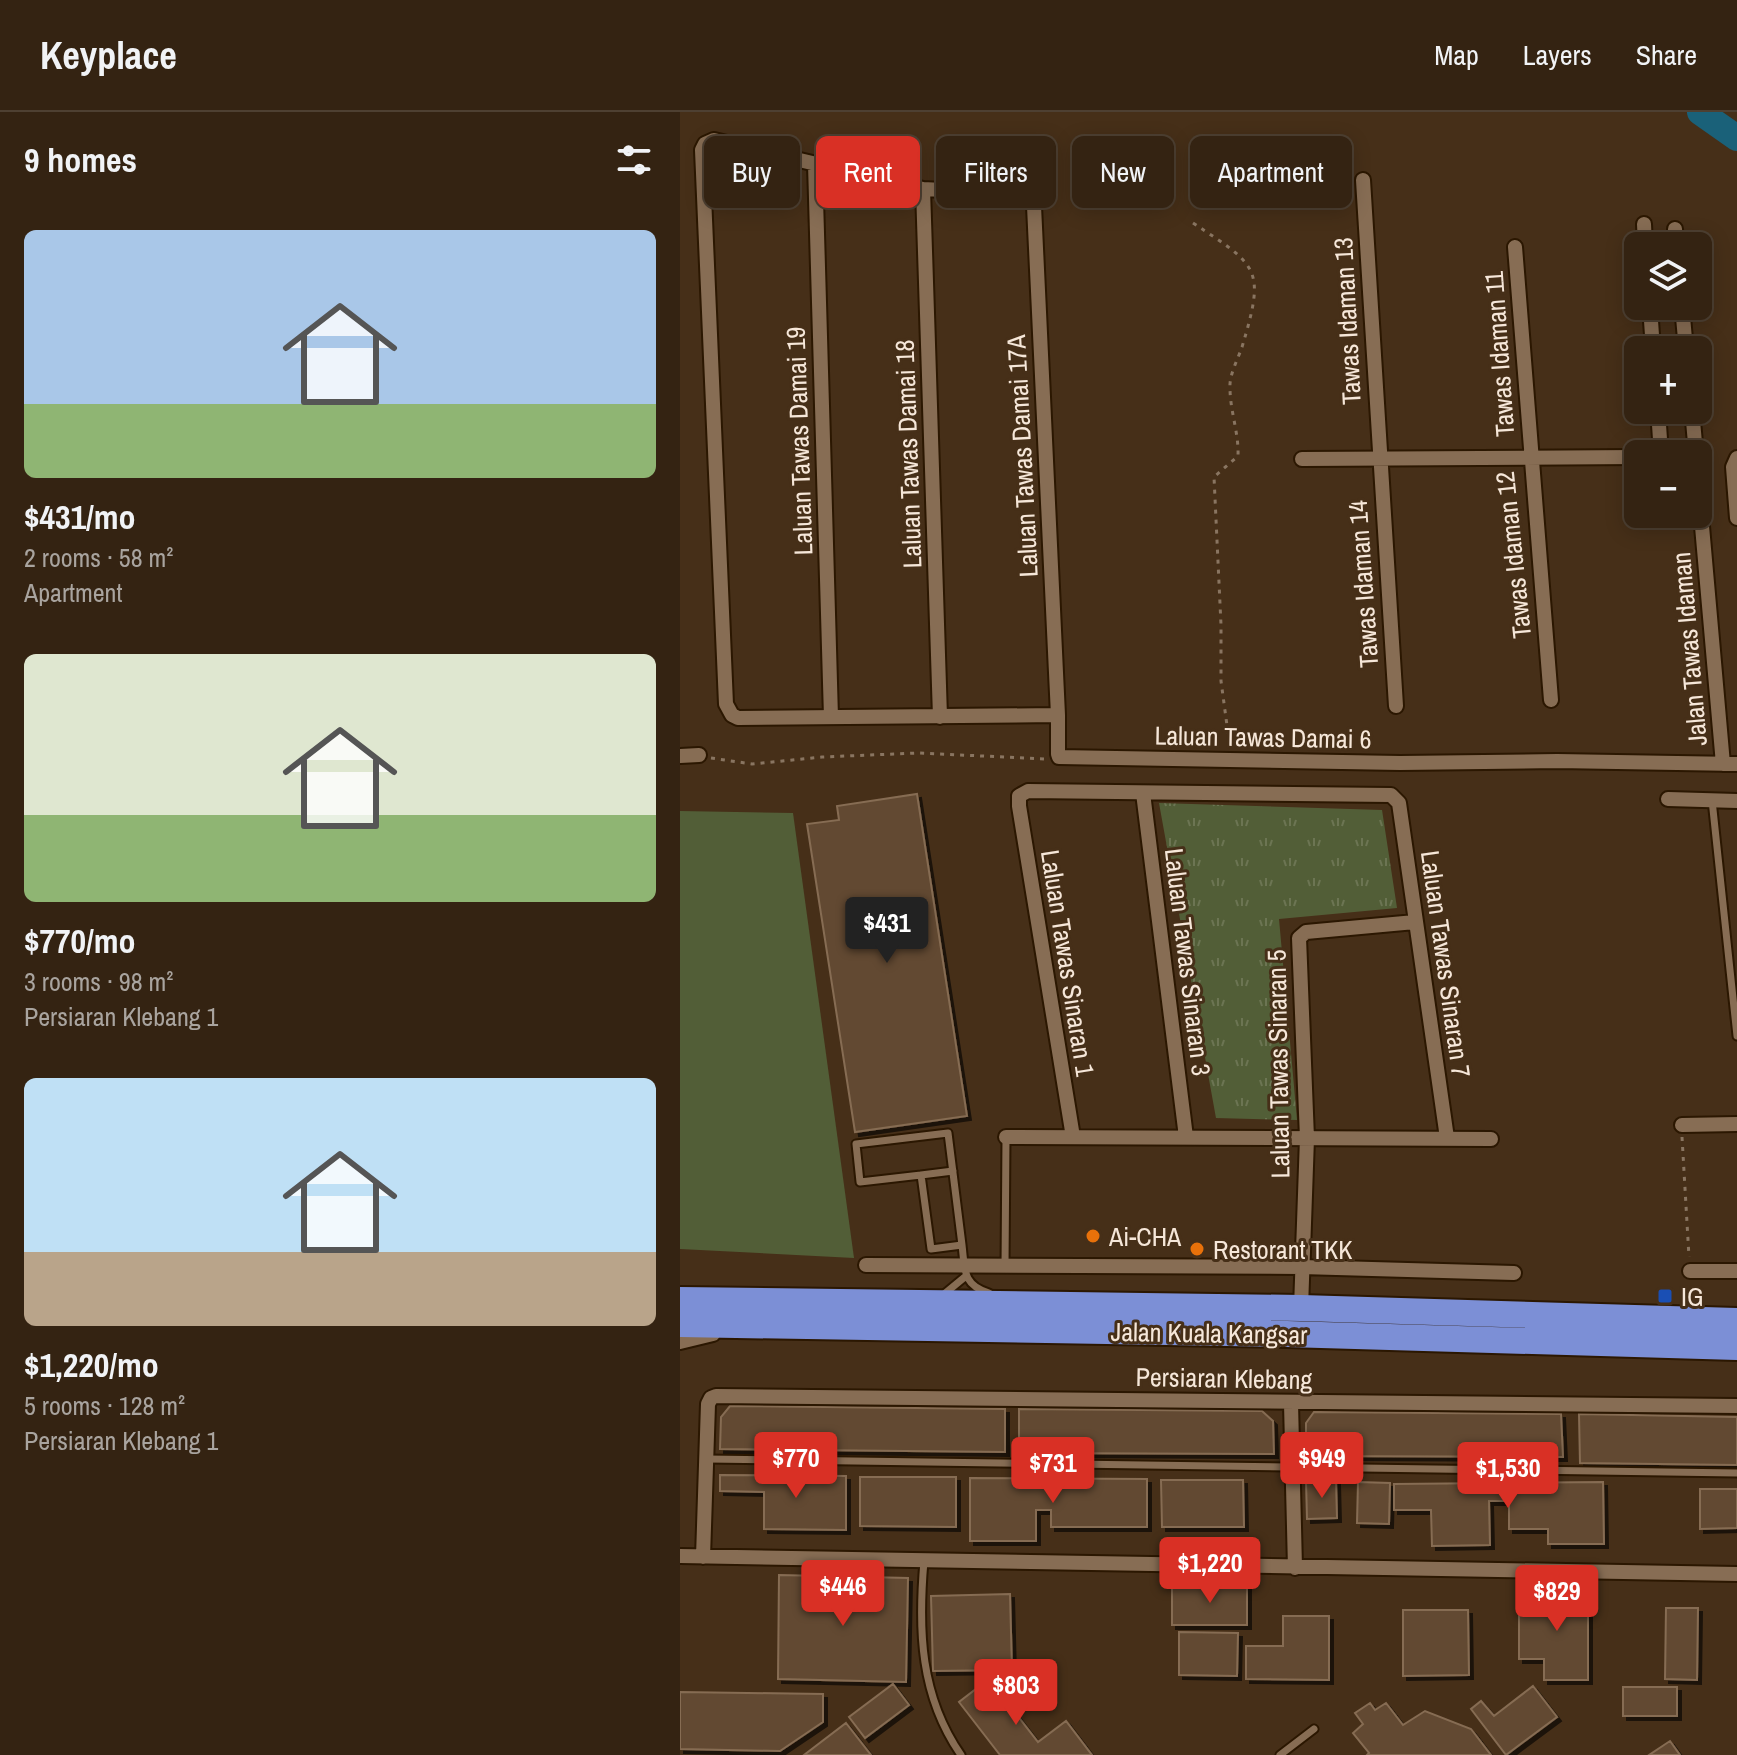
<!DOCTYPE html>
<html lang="en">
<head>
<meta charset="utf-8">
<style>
	body { margin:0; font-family:"Archivo Narrow",sans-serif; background:#3f2f20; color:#f1f3f6; height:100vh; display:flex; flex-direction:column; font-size:30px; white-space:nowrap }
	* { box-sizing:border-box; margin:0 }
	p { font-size:26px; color:#a9a49f }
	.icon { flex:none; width:44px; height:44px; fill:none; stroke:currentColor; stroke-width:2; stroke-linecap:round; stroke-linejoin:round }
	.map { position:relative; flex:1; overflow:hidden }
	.sheet { display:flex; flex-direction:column; background:#342312; width:680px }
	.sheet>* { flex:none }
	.banner { position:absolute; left:24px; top:24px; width:760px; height:72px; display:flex; gap:16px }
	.fabs { position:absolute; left:944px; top:120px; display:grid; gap:16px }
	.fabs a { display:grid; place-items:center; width:88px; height:88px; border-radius:12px; background:#342312; box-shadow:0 4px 20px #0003,0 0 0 2px #4e4032; font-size:40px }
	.price { position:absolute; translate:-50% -68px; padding:0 18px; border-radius:8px; background:#d93025; color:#fff; font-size:26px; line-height:52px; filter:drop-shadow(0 2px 4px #0008) }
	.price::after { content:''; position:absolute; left:50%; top:48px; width:24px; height:18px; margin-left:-12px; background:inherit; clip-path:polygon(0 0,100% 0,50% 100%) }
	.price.current { background:#222; color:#fff }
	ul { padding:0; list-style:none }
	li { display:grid; align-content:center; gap:16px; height:424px; padding:0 24px }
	li span { display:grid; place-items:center; height:248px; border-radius:12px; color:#555 }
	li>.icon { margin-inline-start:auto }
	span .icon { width:144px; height:144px; fill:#fffc; stroke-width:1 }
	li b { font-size:34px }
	h2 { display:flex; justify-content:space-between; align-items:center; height:96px; padding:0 24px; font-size:34px }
	.chip { padding:0 28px; border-radius:12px; background:#342312; box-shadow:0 4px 20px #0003,0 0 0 2px #4e4032; font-size:28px; line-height:72px }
	.chip.current { background:#d93025; color:#fff }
	header { display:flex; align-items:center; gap:48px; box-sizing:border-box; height:112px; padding:0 40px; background:#342312; border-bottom:2px solid #4e4032 }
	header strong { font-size:38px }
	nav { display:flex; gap:44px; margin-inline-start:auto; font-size:28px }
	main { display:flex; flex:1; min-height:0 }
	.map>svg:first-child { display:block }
</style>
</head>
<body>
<header>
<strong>Keyplace</strong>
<nav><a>Map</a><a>Layers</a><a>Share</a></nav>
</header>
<main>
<section class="sheet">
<h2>9 homes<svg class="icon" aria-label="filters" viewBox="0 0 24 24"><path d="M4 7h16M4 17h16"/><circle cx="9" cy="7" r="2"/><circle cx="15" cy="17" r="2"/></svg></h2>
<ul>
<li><span style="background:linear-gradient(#a9c7e8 70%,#8fb573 0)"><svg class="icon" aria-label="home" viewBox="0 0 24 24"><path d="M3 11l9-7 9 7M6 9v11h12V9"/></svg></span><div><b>$431/mo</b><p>2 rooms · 58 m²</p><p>Apartment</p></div></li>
<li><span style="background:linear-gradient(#dfe7d0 65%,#8fb573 0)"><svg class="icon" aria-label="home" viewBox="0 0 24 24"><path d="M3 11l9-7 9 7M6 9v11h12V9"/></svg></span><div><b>$770/mo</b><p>3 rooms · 98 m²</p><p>Persiaran Klebang 1</p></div></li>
<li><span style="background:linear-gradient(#bfe0f5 70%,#b9a48a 0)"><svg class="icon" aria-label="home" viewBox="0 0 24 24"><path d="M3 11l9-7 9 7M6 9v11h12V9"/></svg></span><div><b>$1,220/mo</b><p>5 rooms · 128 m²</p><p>Persiaran Klebang 1</p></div></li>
</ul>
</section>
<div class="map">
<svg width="1057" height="1643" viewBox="0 0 1057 1643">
	<defs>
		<pattern id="grass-tufts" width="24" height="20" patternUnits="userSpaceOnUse" patternTransform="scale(2)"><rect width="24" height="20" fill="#525e37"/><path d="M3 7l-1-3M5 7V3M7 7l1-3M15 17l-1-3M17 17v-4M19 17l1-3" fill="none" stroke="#6c7553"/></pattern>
		<filter id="shadow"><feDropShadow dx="4" dy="4" stdDeviation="0" flood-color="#0009"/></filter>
	</defs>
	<rect width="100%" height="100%" fill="#462f18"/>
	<path fill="url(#grass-tufts)" d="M479 691 702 698 717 796 599 807 617 1008 536 1006Z"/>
	<path fill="#525e37" d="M0 699 113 701 174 1146 0 1137Z"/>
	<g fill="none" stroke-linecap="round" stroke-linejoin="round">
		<path stroke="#1a6179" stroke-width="26" d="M1020 0 1057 26"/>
	</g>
	<path fill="#624a32" stroke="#866c53" stroke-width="2" filter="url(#shadow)" d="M237 682 287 1004 175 1020 127 712 159 708 157 694Z
		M50 1294 325 1297V1340L40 1337 41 1305Z
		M339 1297 582 1299 593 1309 594 1342 339 1341Z
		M634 1300 881 1302 883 1345 626 1344V1311Z
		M899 1302 1057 1305V1353L900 1351Z
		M40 1363 166 1364V1418L84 1417V1380L40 1379Z
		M180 1365H276V1415L180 1414Z
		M290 1366 467 1367V1415H371V1398H356V1429H290Z
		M481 1368H563L564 1415H482Z
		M656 1368 657 1406 627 1407 626 1369Z
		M678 1370 710 1371 709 1412 677 1411Z
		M923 1370 924 1432H868V1417H829V1389H809L810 1433 752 1434 751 1398H714V1372Z
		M1020 1377H1057V1416L1020 1417Z
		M99 1463 228 1466 226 1570 98 1567Z
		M492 1473H567V1513H492Z
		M850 1477H908V1568H864V1547H839V1501H850Z
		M330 1482 332 1558 253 1559 251 1484Z
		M986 1496H1018L1017 1568 985 1567Z
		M723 1498H788L789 1563 723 1564Z
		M603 1504H649V1568L566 1567V1534H603Z
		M499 1520 558 1521 557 1564 499 1563Z
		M309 1567 358 1630 386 1609 412 1643H320L279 1590Z
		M213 1572 229 1593 185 1626 169 1605Z
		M853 1574 877 1605 826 1643 791 1597 801 1589 814 1604Z
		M943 1575H997V1604H943Z
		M0 1580 143 1582V1610L100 1639 0 1637Z
		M690 1591 695 1598 706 1591 723 1613 745 1599 791 1617 811 1643H687L689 1641 673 1621 683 1612 675 1601Z
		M166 1611 191 1643H124Z
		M990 1629 1000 1643H969Z"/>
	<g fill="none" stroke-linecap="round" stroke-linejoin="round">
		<defs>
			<path id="lane" d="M1032 688 1057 924
				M241 1063 273 1059
				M282 1133 268 1021 176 1032 180 1070 241 1063 251 1137 282 1133C285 1157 282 1173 309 1181
				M325 1154 326 1025
				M263 1183 286 1164
				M27 1347 1057 1361
				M244 1449C238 1518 240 1584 281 1643
				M600 1643 634 1617"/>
			<path id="street" d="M135 52 151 605
				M683 68 716 594
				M243 77 260 605
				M964 112 965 134
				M995 117 996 134
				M835 135 871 588
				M970 194 973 238
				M1002 194 1006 238
				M978 298 981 342
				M1012 298 1016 342
				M1057 346 1053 355 1057 406
				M622 347 958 345
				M1018 369 1043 652
				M378 603 58 606 52 603 46 592 22 38 25 32 34 28 243 77 343 82 353 88 354 94 378 603V642L379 645 720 651 877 649 1057 652
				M0 644 19 643
				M463 681 506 1025
				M988 687 1057 689
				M1002 1013 1057 1012
				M326 1025 811 1027
				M393 1025 339 694V684L348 679 711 683 719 691 767 1026
				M186 1153 621 1155 834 1161
				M1010 1159H1057
				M621 1196 627 1026 619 826 626 820 735 810
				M0 1230 33 1222
				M611 1291 615 1456
				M0 1444 1057 1462
				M23 1445 28 1292 31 1286 36 1284 1057 1294"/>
			<path id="highway" d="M0 1188 621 1196 1057 1209
				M0 1212 607 1222 1057 1235"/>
		</defs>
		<use href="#lane" stroke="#2b1701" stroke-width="11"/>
		<use href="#street" stroke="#2b1701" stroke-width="18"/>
		<use href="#highway" stroke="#2b1701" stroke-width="30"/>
		<path stroke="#897561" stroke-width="3" stroke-dasharray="4 6" stroke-linecap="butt" d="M513 111C578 154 586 156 562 235 558 247 549 263 550 276 550 299 559 321 558 344L534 365 541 513V569L550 636
			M31 646 72 652 142 645 239 641 366 647
			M1002 1025 1009 1145"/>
		<use href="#lane" stroke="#876d54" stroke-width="7"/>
		<use href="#street" stroke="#876d54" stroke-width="14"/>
		<use href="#highway" stroke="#7c8fd6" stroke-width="26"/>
	</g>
	<g fill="#e8710a" stroke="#462f18" stroke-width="3">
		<circle cx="413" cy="1124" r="8"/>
		<circle cx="517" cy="1137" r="8"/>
	</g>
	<rect fill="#1a4fb4" stroke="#462f18" stroke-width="3" x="977" y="1176" width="16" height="16" rx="4"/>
	<g text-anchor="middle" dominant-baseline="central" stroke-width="6" stroke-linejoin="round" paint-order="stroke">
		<g font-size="26" fill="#f6e7d9" stroke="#462f18">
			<text transform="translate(667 209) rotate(-93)">Tawas Idaman 13</text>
			<text transform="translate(819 242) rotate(-94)">Tawas Idaman 11</text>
			<text transform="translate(119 329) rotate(-92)">Laluan Tawas Damai 19</text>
			<text transform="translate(228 342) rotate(-92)">Laluan Tawas Damai 18</text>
			<text transform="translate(342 344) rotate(-93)">Laluan Tawas Damai 17A</text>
			<text transform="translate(833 443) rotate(-96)">Tawas Idaman 12</text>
			<text transform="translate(683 472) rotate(-94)">Tawas Idaman 14</text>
			<text transform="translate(1009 537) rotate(-95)">Jalan Tawas Idaman</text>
			<text transform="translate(583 625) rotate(1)">Laluan Tawas Damai 6</text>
			<text transform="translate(508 850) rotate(83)">Laluan Tawas Sinaran 3</text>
			<text transform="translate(388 851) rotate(81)">Laluan Tawas Sinaran 1</text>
			<text transform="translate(766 852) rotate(82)">Laluan Tawas Sinaran 7</text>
			<text transform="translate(598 952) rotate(-91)">Laluan Tawas Sinaran 5</text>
			<text transform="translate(529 1221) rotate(1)">Jalan Kuala Kangsar</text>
			<text transform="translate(544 1266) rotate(1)">Persiaran Klebang</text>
		</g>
		<g font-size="26" fill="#f6e7d9" stroke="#462f18" text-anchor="start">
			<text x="429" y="1124">Ai-CHA</text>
			<text x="533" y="1137">Restorant TKK</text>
			<text x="1001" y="1184">IG</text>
		</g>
	</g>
</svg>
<div class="fabs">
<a><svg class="icon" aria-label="layers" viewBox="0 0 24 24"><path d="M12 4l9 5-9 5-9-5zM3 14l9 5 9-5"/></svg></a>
<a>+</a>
<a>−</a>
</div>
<b class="price current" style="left:207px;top:853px">$431</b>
<b class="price" style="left:116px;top:1388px">$770</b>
<b class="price" style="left:642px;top:1388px">$949</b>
<b class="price" style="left:373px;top:1393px">$731</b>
<b class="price" style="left:828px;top:1398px">$1,530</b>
<b class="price" style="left:530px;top:1493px">$1,220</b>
<b class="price" style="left:163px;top:1516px">$446</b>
<b class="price" style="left:877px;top:1521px">$829</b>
<b class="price" style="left:336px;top:1615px">$803</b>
<div class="banner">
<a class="chip">Buy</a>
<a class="chip current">Rent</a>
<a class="chip">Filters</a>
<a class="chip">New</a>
<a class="chip">Apartment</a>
</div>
</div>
</main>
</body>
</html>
